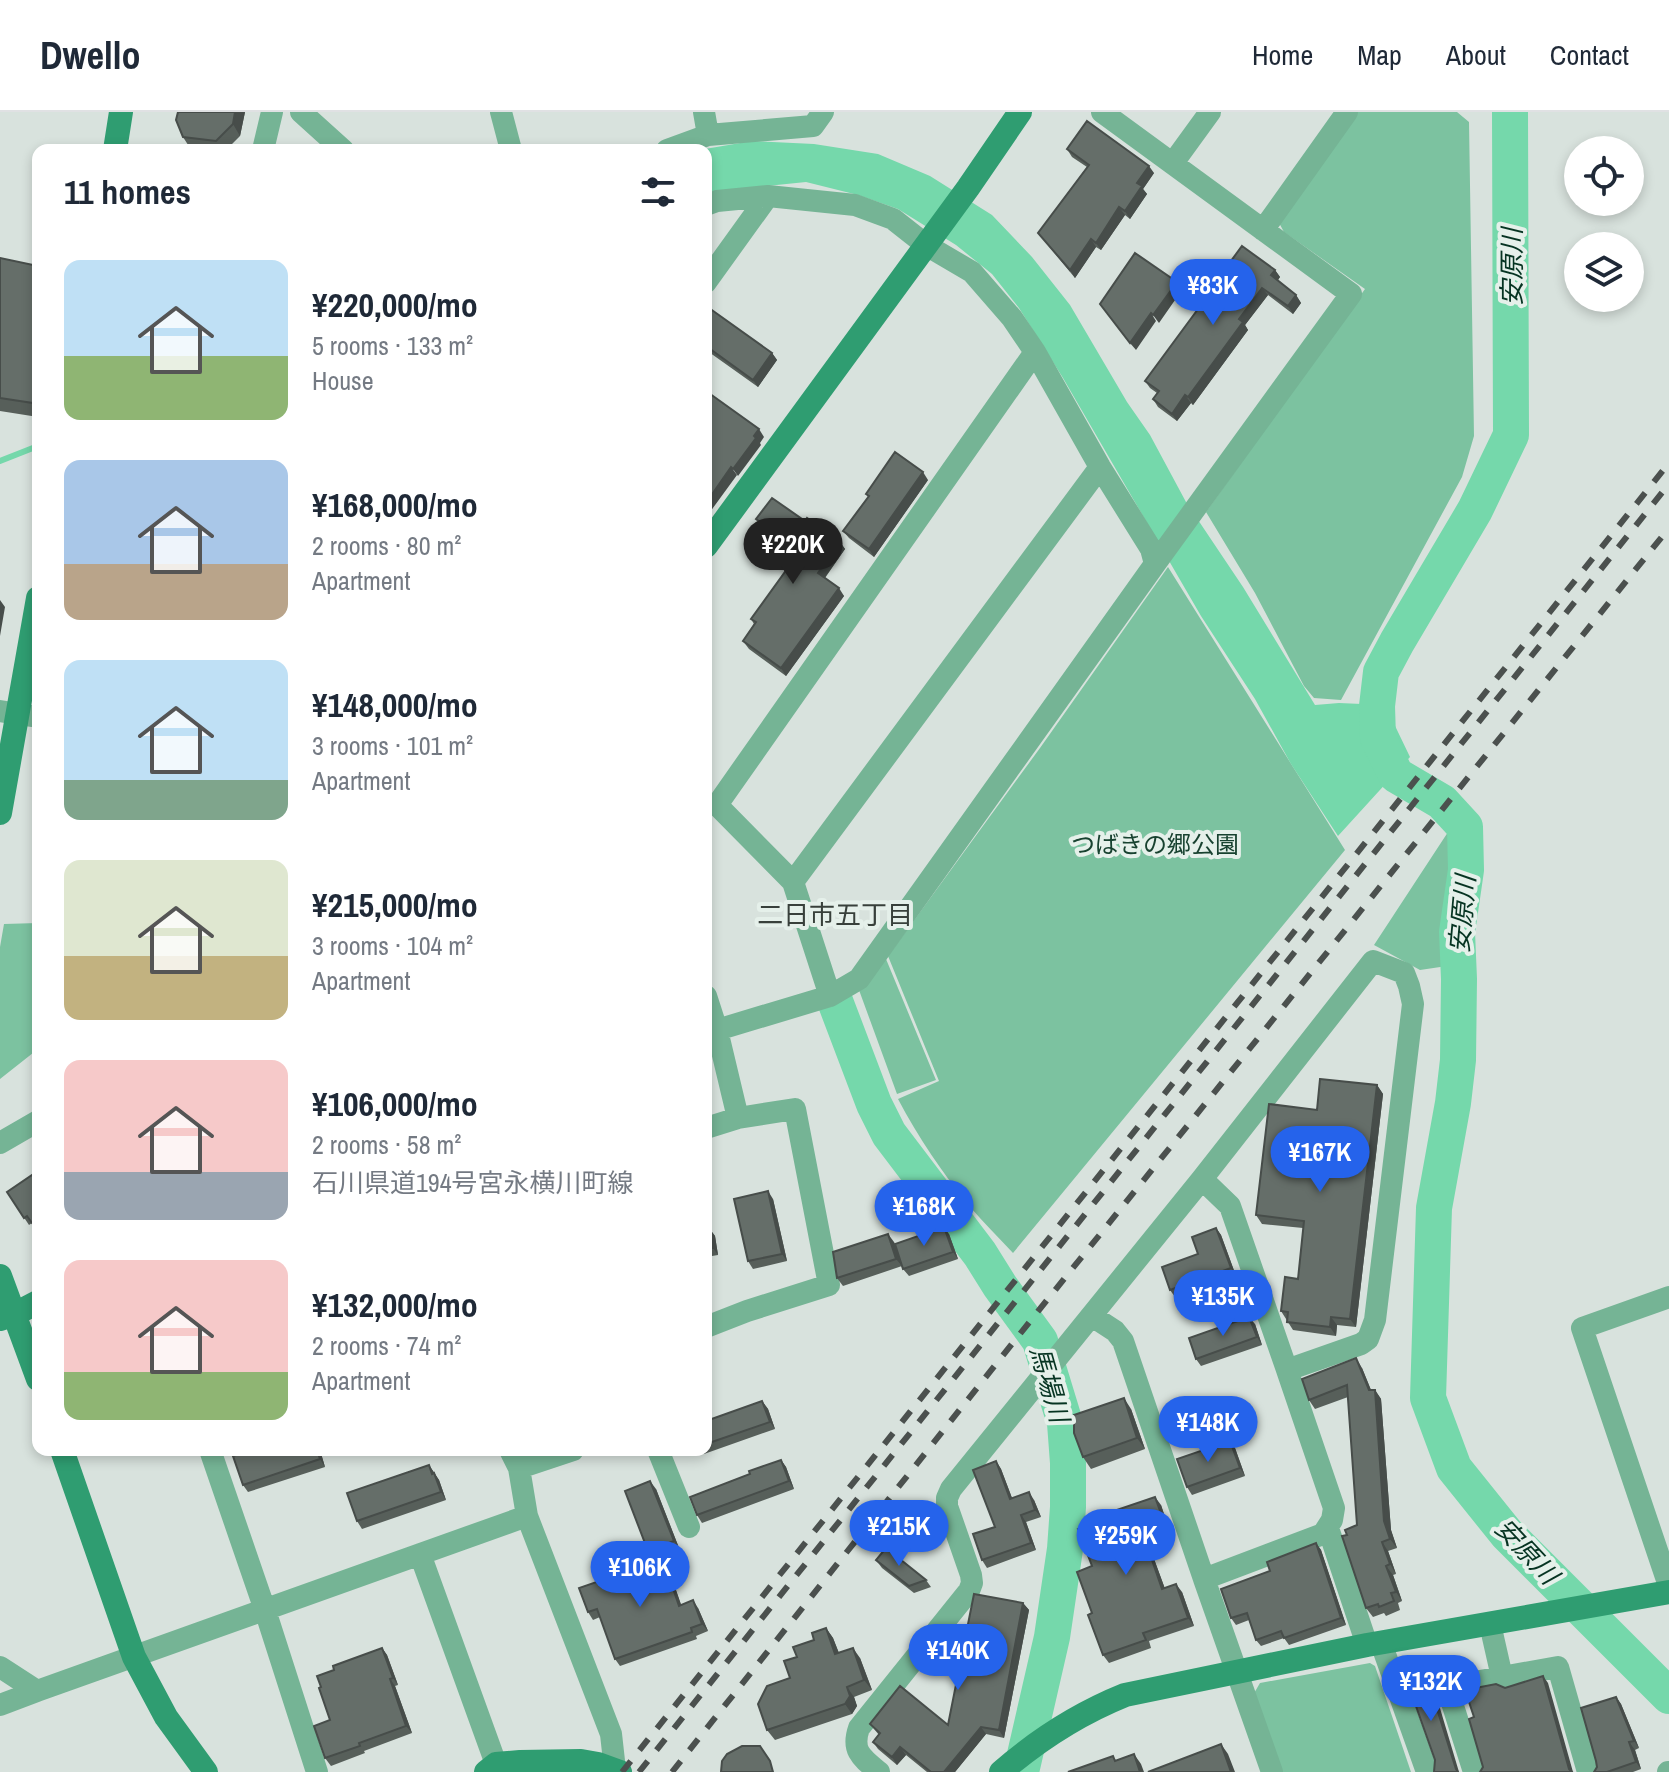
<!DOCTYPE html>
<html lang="en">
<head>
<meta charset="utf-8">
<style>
	body { margin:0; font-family:"Archivo Narrow","Noto Sans JP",sans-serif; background:#f6f6f7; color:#1f2937; height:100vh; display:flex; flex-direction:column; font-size:30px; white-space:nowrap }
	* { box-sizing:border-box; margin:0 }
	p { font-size:26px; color:#747a83 }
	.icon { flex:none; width:44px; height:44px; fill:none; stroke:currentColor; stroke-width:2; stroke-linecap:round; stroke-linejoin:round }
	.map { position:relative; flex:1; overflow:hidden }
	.details { position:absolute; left:32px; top:32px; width:680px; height:1312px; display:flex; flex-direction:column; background:#fff; border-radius:16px; box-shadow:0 4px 12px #0003 }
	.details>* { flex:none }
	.tools { position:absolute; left:1564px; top:24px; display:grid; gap:16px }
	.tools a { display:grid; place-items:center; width:80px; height:80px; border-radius:50%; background:#fff; box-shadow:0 4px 12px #0003; font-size:40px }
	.price { position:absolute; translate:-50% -68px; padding:0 18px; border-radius:28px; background:#2563eb; color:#fff; font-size:26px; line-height:52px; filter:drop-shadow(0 2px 4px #0008) }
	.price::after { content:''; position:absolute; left:50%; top:48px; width:24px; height:18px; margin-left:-12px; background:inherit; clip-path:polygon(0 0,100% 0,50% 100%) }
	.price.current { background:#222; color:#fff }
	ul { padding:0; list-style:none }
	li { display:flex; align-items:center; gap:24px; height:200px; padding:0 32px }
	li span { display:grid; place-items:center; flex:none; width:224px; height:160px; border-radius:16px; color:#555 }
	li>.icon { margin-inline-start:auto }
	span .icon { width:96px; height:96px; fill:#fffc; stroke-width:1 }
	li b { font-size:34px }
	h2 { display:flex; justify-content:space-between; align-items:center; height:96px; padding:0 32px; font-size:34px }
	header { display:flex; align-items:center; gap:48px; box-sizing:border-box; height:112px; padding:0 40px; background:#fff; border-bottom:2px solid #e0e1e3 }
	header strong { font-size:38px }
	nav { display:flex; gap:44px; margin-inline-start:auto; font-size:28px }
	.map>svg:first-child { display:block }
</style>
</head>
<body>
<header>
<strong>Dwello</strong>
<nav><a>Home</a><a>Map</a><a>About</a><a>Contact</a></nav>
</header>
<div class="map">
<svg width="1669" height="1660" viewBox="0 0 1669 1660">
	<rect width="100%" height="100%" fill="#d8e2dd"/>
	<path fill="#7cc2a0" d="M1357 0H1457L1469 10 1474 324 1462 365 1341 588 1314 586 1304 574 1255 481 1206 400 1365 177 1284 120 1278 109Z
		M1168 455 1345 738 1013 1141C999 1126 984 1111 971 1096 943 1062 918 1025 898 987L939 969 888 844 1040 636Z
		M1450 717 1457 740 1446 812 1447 854 1420 858 1374 833Z
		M38 811V937L0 967V835L4 812Z
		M886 847 936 968 897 982 859 878Z
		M1370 1551 1375 1554 1411 1660H1281L1253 1583 1260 1571Z"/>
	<path fill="#75d8ab" d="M752 29 814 32 878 42 930 64 992 103 1032 145 1070 193 1127 290 1150 323 1186 390 1243 475 1315 593 1339 591 1385 593 1410 645 1338 724 1291 652 1255 587 1201 504 1063 266 1019 196 992 162 956 133 898 97 858 83 806 70 706 80V38H699Z"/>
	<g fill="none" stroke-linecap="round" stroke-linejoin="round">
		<path stroke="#75d8ab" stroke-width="6" d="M0 349 38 334"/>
		<path stroke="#75d8ab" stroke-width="36" d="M1510 0 1511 323 1475 398 1397 530 1381 560 1377 594 1378 626 1396 663 1442 690 1465 715 1466 758 1457 820 1459 867 1458 948 1453 991 1434 1096 1428 1286 1454 1356 1507 1422 1669 1584
			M835 889 874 992 889 1022 980 1142 1000 1174 1040 1229 1065 1311 1068 1351V1395L1065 1437 1052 1525 1021 1660"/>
		<path stroke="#75b495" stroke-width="22" d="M301 0 343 38
			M501 0 511 38
			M704 0 708 23
			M1102 0 1351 182 1155 452
			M263 38 272 0
			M667 38 708 23 813 14 823 0
			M1173 51 1210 0
			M706 93 717 89 768 84 855 93 893 107 926 133 972 160 1012 206 1035 240 717 693 793 770 830 884 717 918
			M1263 118 1347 0
			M706 170 768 84
			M0 599 38 605
			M793 770 1100 355
			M706 884 717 918 738 1006 706 1016
			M830 884 859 867 1155 452 1151 437 1100 355 1035 240
			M0 1031 38 1009
			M1202 1067 1230 1094 1287 1258
			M1669 1185 1582 1216 1669 1474
			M1092 1204 1115 1219 1123 1229 1204 1467
			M706 1215 747 1199 829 1173 795 997 738 1006
			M210 1338 265 1498 317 1660
			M510 1338 519 1356
			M573 1338 519 1356 527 1404 611 1622 615 1658
			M658 1338 689 1415
			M1328 1416 1367 1533
			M420 1442 496 1652
			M1490 1512 1502 1565
			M1381 1531 1427 1660
			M0 1555 37 1579 0 1593
			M37 1579 527 1404
			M879 1660C862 1646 851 1639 859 1616L969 1479 972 1471 971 1463 947 1394V1386L951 1377 1202 1067 1373 849 1404 861 1409 874 1413 892 1375 1208 1368 1227 1361 1232 1287 1258 1334 1396 1332 1408 1323 1422 1204 1467 1272 1660
			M1474 1660 1447 1575 1558 1555 1588 1660
			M1668 1660H1669"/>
		<path stroke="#2f9d71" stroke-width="24" d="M115 38 121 0
			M706 434 968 76 1020 0
			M0 701 38 486
			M0 1164 38 1267
			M0 1207 15 1202 38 1190
			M62 1338 134 1545 166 1605 206 1660
			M486 1660 496 1652 520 1650 581 1649 598 1652 620 1660
			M1001 1660C1039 1627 1078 1602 1125 1583L1367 1533 1669 1480"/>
		<path stroke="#4b504e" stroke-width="6" stroke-dasharray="14 14" stroke-linecap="butt" d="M622 1660 1669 351
			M639 1660 1669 372
			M672 1660 1035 1203 1669 416"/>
	</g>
	<path fill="#575f5a" d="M245 0 240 24 226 38H207L190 36 183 25Z
		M1067 37 1154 61 1143 77 1147 82 1130 107 1125 103 1101 138 1096 135 1075 166 1038 121 1087 55 1072 45Z
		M0 146 38 154V305L0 299Z
		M1225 157 1275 158 1280 165 1277 169 1296 183 1301 191 1293 202 1268 183 1245 213 1248 218 1193 293 1191 291 1177 309 1158 295 1153 287 1157 281 1150 276 1145 269 1214 175 1211 171Z
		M706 200 772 241 777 248 758 275 706 238Z
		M928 368 874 445 849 426 843 419 868 385 866 382Z
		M756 407 805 409 840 430 845 437 825 466 844 484 786 564 749 537 743 529 754 512 751 507 798 441 762 415Z
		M1377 973 1383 982 1356 1215 1337 1213 1336 1224 1293 1218 1281 1199 1298 1167 1303 1116 1262 1112 1256 1103 1317 998Z
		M38 1059V1118L37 1119 32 1111 29 1113 7 1080Z
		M773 1087 787 1149 753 1157 748 1149Z
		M706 1111 707 1117 709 1116 715 1124 718 1143 706 1145Z
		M1216 1116 1221 1123 1236 1164 1175 1185 1170 1178 1198 1142Z
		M949 1122 958 1147 909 1164 903 1157Z
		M894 1130 902 1154 843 1174 837 1166Z
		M1255 1212 1262 1233 1201 1254 1196 1247Z
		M1362 1256 1371 1278H1375L1381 1287 1391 1418 1397 1436 1388 1439 1396 1462 1393 1463 1402 1489 1398 1491 1400 1498 1386 1504 1384 1501 1373 1505 1366 1496 1347 1423 1357 1413 1348 1285 1315 1297 1309 1288Z
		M762 1289 768 1297 775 1317 704 1342 701 1338H706V1309Z
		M1131 1297 1145 1337 1091 1357 1083 1345Z
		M1235 1336 1245 1364 1192 1383 1187 1375Z
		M320 1338 325 1355 248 1380 243 1373Z
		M781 1348 786 1355 794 1377 702 1411 697 1403 750 1362Z
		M996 1349 1001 1357 1012 1386 1034 1388 1041 1405 1026 1410 1036 1438 987 1456 982 1448 995 1415Z
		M429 1353 439 1368 446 1388 362 1417 357 1409Z
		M656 1377 679 1436 653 1446 648 1439Z
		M1161 1393 1172 1426 1171 1429 1150 1436 1165 1477 1182 1480 1194 1514 1149 1529 1151 1536 1109 1551 1103 1543 1092 1501Z
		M1316 1431 1321 1438 1346 1513 1289 1533 1284 1526 1261 1534 1256 1528 1249 1508 1236 1513 1231 1506Z
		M876 1448 926 1468 931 1475 914 1481 882 1456Z
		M668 1455 681 1493 698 1496 708 1519 696 1524 697 1527 620 1554 615 1547 600 1505 593 1508 588 1500Z
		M1023 1491 1029 1498 1004 1626 986 1622 955 1660H927L906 1643 897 1653 878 1637 873 1630 879 1623 870 1612 948 1613Z
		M826 1516 833 1526 839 1541 860 1546 872 1578 854 1585 857 1594 852 1602 775 1628 767 1618 790 1566 797 1545Z
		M382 1536 387 1543 398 1573 395 1574 412 1621 364 1639 365 1641 331 1654 325 1646 334 1558Z
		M1616 1585 1621 1592 1639 1636 1635 1638 1641 1657 1633 1660H1594L1597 1655Z"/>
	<path fill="#474d4a" d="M235 0H245L240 24 233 12Z
		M1149 54 1154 61 1143 77 1147 82 1130 107 1125 99 1137 71Z
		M1119 95 1125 103 1101 138 1096 131Z
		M1091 127 1096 135 1075 166 1070 158Z
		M1275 158 1280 165 1276 171 1271 163Z
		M1177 170 1182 178 1159 211 1153 203Z
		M1262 176 1268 183 1245 213 1248 218 1193 293 1188 285 1239 207Z
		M1296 183 1301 191 1293 202 1288 194Z
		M1151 201 1156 209 1136 238 1130 231Z
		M772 241 777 248 758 275 753 268Z
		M38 255V298L33 291Z
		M1185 283 1191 291 1177 309 1172 302Z
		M759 317 764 325 760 331 761 333 738 364 733 357Z
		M731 355 737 363 710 400 706 394V391Z
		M923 360 928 368 874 445 869 437Z
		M840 430 845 437 823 468 818 461Z
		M839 476 844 484 786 564 781 556Z
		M0 488 5 495 0 524Z
		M1377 973 1383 982 1356 1215 1350 1207Z
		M768 1079 773 1087 787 1149 782 1142Z
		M944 1115 949 1122 958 1147 953 1140Z
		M709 1116 715 1124 718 1143 713 1136Z
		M1216 1116 1221 1123 1236 1164 1231 1156Z
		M888 1122 894 1130 902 1154 896 1147Z
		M1249 1205 1255 1212 1262 1233 1257 1225Z
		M1331 1205 1337 1213 1336 1224 1330 1215Z
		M1356 1246 1362 1256 1375 1288 1369 1278Z
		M1375 1278 1381 1287 1391 1418 1397 1436 1390 1427 1384 1409Z
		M1124 1286 1131 1297 1145 1337 1137 1326Z
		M762 1289 768 1297 775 1317 770 1310Z
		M1230 1329 1235 1336 1245 1364 1240 1356Z
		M317 1338H320L325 1355 320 1347Z
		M781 1348 786 1355 794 1377 789 1369Z
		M996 1349 1001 1357 1015 1394 1010 1387Z
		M429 1353 439 1368 446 1388 441 1380Z
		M650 1369 656 1377 679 1436 674 1429Z
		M1029 1380 1034 1388 1041 1405 1035 1398Z
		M1155 1385 1161 1393 1172 1426 1171 1429 1166 1421Z
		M1021 1403 1026 1410 1036 1438 1031 1431Z
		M1145 1428 1150 1436 1168 1485 1162 1477Z
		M1382 1430 1388 1439 1396 1462 1390 1452Z
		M1316 1431 1321 1438 1346 1513 1341 1506Z
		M663 1447 668 1455 684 1501 679 1494Z
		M1386 1454 1393 1463 1402 1489 1396 1480Z
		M1176 1472 1182 1480 1194 1514 1188 1506Z
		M693 1488 698 1496 708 1519 702 1512Z
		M1023 1491 1029 1498 1004 1626 999 1618Z
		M826 1516 833 1526 843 1552 835 1542Z
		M382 1536 387 1543 398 1573 393 1566Z
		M853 1536 860 1546 872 1578 864 1568Z
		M1425 1559 1431 1566 1459 1660H1458L1456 1657Z
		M1543 1564 1548 1571 1573 1660H1572L1569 1657Z
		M390 1567 395 1574 412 1621 406 1614Z
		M847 1575 854 1585 857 1594 852 1602 845 1592Z
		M1616 1585 1621 1592 1639 1636 1634 1629Z
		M981 1615 986 1622 955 1660H944Z
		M1629 1630 1635 1638 1641 1657 1636 1650Z
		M1221 1632 1228 1642 1235 1660H1231Z
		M900 1635 906 1643 897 1653 892 1645Z
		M1134 1642 1141 1652 1144 1660H1140Z"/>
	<path fill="#656e69" stroke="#474d4a" stroke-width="2" d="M178 0H235L233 12 216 29 183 25 176 8Z
		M1087 9 1149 54 1137 71 1142 74 1125 99 1119 95 1096 131 1091 127 1070 158 1038 121 1089 53 1067 37Z
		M1242 134 1275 158 1271 163 1296 183 1288 194 1262 176 1239 207 1243 210 1188 285 1185 283 1172 302 1153 287 1159 279 1145 269 1215 174 1211 171 1223 155 1225 157Z
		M1135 141 1177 170 1153 203 1151 201 1130 231 1100 192Z
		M0 146 38 154V255L33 291 0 286Z
		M709 196 772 241 753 268 706 234V200Z
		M706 279 759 317 754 324 756 326 733 357 731 355 706 391Z
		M895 340 923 360 869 437 843 419 869 384 866 382Z
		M772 386 805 409 807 406 840 430 818 461 839 476 781 556 743 529 756 510 751 507 800 439 756 407Z
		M1320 967 1377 973 1350 1207 1331 1205 1330 1215 1287 1210 1288 1200 1281 1199 1285 1165 1298 1167 1304 1109 1256 1103 1269 992 1317 998Z
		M38 1059V1107L32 1111 27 1104 24 1106 7 1080Z
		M768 1079 782 1142 748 1149 734 1087Z
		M944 1115 953 1140 903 1157 895 1132Z
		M709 1116 713 1136 706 1137V1117Z
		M1216 1116 1231 1156 1170 1178 1162 1155 1198 1142 1192 1125Z
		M888 1122 896 1147 837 1166 833 1140Z
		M1249 1205 1257 1225 1196 1247 1189 1226Z
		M1356 1246 1369 1278H1375L1384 1409 1390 1427 1382 1430 1390 1452 1386 1454 1396 1480 1391 1481 1394 1489 1379 1495 1378 1492 1366 1496 1342 1424 1347 1423 1345 1418 1357 1413 1347 1273 1309 1288 1302 1267Z
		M1124 1286 1137 1326 1083 1345 1074 1321V1303Z
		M762 1289 770 1310 706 1332V1309Z
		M1230 1329 1240 1356 1187 1375 1177 1347Z
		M250 1338H317L320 1347 243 1373 233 1344Z
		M781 1348 789 1369 697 1403 690 1385 750 1362 749 1359Z
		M996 1349 1010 1387 1029 1380 1035 1398 1021 1403 1031 1431 982 1448 973 1422 995 1415 973 1358Z
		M429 1353 432 1362 434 1361 441 1380 357 1409 347 1381Z
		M650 1369 674 1429 648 1439 625 1379Z
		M1155 1385 1167 1418 1166 1421 1145 1428 1162 1477 1176 1472 1188 1506 1143 1521 1146 1528 1103 1543 1088 1503 1092 1501 1077 1460 1092 1454 1078 1417 1089 1413 1087 1408Z
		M1316 1431 1341 1506 1284 1526 1281 1519 1256 1528 1247 1501 1231 1506 1221 1477 1270 1459 1267 1450Z
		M886 1436 926 1468 909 1474 876 1448Z
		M663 1447 679 1494 693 1488 702 1512 691 1516 692 1520 615 1547 597 1497 588 1500 579 1476Z
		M974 1482 1023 1491 999 1618 981 1615 944 1660H931L900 1635 892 1645 873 1630 880 1621 870 1612 900 1574 948 1613Z
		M826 1516 835 1542 853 1536 864 1568 847 1575 850 1584 845 1592 767 1618 758 1592 767 1574 790 1566 784 1549 797 1545 793 1535 814 1528 812 1521Z
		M382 1536 393 1566 390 1567 406 1614 359 1631 360 1634 325 1646 314 1614 330 1608 319 1576 321 1575 317 1564 334 1558 333 1554Z
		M1425 1559 1456 1657 1458 1660H1434L1435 1648 1406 1566Z
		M1543 1564 1569 1657 1572 1660H1480L1483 1655 1469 1607 1474 1605 1465 1578 1496 1572 1505 1576Z
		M1616 1585 1634 1629 1629 1630 1636 1650 1607 1660H1594L1597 1655 1596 1649 1581 1596Z
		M1221 1632 1231 1660H1148Z
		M742 1634H760L770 1649 773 1660H721L722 1649 727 1642Z
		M1134 1642 1140 1660H1068L1113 1644 1115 1649Z"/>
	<g text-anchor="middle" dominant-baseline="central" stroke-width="8" stroke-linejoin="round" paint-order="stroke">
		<g font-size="24" fill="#184230" stroke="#e5f0ea">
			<text x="1155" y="732">つばきの郷公園</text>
		</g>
		<g font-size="26" font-style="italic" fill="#063422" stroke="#e5f0ea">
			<text transform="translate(1511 155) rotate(-90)">安原川</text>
			<text transform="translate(1462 802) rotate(-85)">安原川</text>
			<text transform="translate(1050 1272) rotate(74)">馬場川</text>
			<text transform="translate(1527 1439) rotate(47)">安原川</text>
		</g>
		<g font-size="26" fill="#38403b" stroke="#e5f0ea">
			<text x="835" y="802">二日市五丁目</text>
		</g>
	</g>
</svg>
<div class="tools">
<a><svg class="icon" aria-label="locate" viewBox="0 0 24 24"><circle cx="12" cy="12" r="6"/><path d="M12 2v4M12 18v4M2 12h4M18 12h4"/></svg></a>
<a><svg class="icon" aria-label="layers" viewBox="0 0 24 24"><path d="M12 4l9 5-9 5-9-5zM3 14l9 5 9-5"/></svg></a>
</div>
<b class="price" style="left:1213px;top:215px">¥83K</b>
<b class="price current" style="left:793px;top:474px">¥220K</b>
<b class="price" style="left:1320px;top:1082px">¥167K</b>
<b class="price" style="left:924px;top:1136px">¥168K</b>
<b class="price" style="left:1223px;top:1226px">¥135K</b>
<b class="price" style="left:1208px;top:1352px">¥148K</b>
<b class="price" style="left:899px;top:1456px">¥215K</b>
<b class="price" style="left:1126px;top:1465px">¥259K</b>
<b class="price" style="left:640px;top:1497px">¥106K</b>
<b class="price" style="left:958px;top:1580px">¥140K</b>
<b class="price" style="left:1431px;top:1611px">¥132K</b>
<section class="details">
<h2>11 homes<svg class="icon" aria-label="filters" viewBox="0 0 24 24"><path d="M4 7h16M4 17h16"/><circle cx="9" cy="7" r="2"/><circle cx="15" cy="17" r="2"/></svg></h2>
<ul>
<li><span style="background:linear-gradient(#bfe0f5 60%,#8fb573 0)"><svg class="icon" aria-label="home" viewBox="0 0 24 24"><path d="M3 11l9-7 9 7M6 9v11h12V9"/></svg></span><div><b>¥220,000/mo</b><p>5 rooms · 133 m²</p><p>House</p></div></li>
<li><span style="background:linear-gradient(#a9c7e8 65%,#b9a48a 0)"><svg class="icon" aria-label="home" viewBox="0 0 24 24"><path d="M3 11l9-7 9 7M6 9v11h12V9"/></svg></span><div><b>¥168,000/mo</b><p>2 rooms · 80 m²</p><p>Apartment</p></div></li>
<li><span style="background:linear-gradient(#bfe0f5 75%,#7fa58c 0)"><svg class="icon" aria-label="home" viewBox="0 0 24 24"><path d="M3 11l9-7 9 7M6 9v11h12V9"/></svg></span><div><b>¥148,000/mo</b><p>3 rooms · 101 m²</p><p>Apartment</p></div></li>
<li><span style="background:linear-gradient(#dfe7d0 60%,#c2b280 0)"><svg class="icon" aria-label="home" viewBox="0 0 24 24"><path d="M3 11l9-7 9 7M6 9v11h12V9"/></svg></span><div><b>¥215,000/mo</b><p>3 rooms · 104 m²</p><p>Apartment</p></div></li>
<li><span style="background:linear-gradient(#f6c9c9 70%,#9aa5b1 0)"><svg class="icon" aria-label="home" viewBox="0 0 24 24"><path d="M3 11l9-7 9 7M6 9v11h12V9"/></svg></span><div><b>¥106,000/mo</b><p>2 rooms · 58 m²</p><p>石川県道194号宮永横川町線</p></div></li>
<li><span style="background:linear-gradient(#f6c9c9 70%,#8fb573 0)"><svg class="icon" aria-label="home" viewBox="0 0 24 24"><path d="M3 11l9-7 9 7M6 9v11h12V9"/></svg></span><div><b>¥132,000/mo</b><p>2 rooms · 74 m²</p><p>Apartment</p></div></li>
</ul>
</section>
</div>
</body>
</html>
